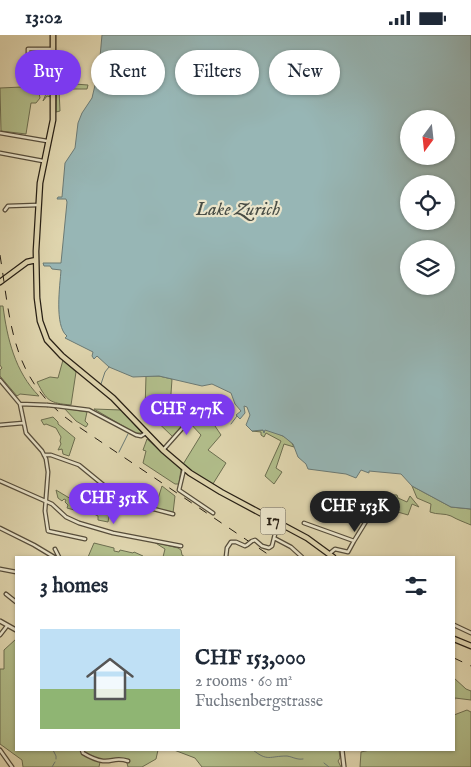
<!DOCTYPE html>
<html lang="en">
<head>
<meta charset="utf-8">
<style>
	body { margin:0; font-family:"IM FELL English",serif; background:#f2f2f3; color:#1f2937; height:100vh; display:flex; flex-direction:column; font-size:19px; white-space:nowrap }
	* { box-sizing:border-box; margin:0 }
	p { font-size:16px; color:#747a83 }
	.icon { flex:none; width:28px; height:28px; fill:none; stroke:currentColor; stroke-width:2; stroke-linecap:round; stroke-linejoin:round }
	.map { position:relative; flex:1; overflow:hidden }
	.side { position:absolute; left:15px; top:521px; width:440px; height:195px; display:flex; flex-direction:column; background:#fff; border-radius:0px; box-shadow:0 1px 4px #0004 }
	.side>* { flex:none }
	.hud { position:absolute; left:15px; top:15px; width:441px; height:45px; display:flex; gap:10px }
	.needle { width:32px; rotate:195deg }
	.fabs { position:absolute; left:400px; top:75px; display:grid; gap:10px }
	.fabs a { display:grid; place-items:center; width:55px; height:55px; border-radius:50%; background:#fff; box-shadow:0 1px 4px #0004; font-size:25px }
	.price { position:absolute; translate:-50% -42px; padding:0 11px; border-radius:18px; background:#7c3aed; color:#fff; font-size:16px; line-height:32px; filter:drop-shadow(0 1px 2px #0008) }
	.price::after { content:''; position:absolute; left:50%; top:30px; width:15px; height:11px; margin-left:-8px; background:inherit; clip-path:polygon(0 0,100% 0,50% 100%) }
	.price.selected { background:#222; color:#fff }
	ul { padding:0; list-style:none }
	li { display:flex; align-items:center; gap:15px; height:125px; padding:0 25px }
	li span { display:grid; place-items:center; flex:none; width:140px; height:100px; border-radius:0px; color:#555 }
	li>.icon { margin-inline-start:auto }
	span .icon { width:60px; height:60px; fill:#fffc; stroke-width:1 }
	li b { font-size:21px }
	h2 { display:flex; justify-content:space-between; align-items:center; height:60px; padding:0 25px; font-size:21px }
	.pill { padding:0 18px; border-radius:22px; background:#fff; box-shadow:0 1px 4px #0004; font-size:18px; line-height:45px }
	.pill.selected { background:#7c3aed; color:#fff }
	.status { display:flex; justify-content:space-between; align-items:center; height:35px; padding:0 25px; background:#fff; direction:ltr }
	.status svg { height:14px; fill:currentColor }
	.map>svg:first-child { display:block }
</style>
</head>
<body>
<div class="status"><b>13:02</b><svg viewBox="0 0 49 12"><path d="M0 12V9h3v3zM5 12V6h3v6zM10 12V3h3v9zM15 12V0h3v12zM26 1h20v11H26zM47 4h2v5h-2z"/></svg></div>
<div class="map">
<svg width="471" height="732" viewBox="0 0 471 732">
	<rect width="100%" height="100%" fill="#dfd5ae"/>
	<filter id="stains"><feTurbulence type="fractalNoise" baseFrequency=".004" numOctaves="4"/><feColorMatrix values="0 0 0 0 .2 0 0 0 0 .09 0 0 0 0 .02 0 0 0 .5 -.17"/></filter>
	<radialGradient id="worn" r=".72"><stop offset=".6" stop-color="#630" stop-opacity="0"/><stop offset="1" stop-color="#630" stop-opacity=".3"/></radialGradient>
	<path fill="#b1bd8a" stroke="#6c6e50" d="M29 33 35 35 40 43 39 54 50 55 51 62 47 61 43 66 46 59 45 56 41 55 39 58 40 63 36 68H31L26 99 1 96 0 53 22 52 25 47 28 51H35L34 42 29 37Z
		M57 39 59 40 61 48 88 50 87 54H59L60 76 56 77Z
		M0 271H3C7 303 15 337 39 361L20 359 17 361 0 341V335L2 333 0 330Z
		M63 325 76 337 71 370C49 368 47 366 37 347L50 342 58 343Z
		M146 341H159L172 344 170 373 180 376 188 388 174 403 145 375Z
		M64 373 87 377 85 386 88 389 86 392 76 386Z
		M94 374 121 375 142 398H135Z
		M195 379 213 388 221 400 208 415 226 428 211 452 182 431 201 400 189 387Z
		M53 382 58 387V389L75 403 69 421 63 419 62 414 58 415 61 409 60 406 61 402 56 393 46 389 44 390 41 385Z
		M265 394C275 397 290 402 294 412L284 409 276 433 282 437 274 449 265 441 281 406 266 398 264 402 261 400V397L252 396 264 395V397Z
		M147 404 181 434 179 449H175L143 428 146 416 143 415Z
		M162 451 175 461 173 478 155 473Z
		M412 451 451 472 471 474V490C464 487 458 485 451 481 445 478 437 480 430 477L431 469 417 463Z
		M56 455 71 464 80 466 83 460 82 467 110 476 108 487 98 485V481L86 475 85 478 67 473 68 470 65 467 66 465 64 464 62 466 58 463Z
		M378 459 397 460 398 463 407 467 410 461 419 472 412 469 408 480 391 475 378 468Z
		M154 507 178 513 181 515 182 520 185 522H163L165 514Z
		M94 508 114 513V516L119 517 120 515 133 518 134 517 143 521 142 522H88Z
		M16 604V715H158L156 724 142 732H128L126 724 100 727 99 732H23L22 725 0 709V634H4V615Z
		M454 643 466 654 471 656V665L455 663 454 668Z
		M467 675 471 677V732H360L361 717 370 715H454V680Z
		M174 715H339L340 723 338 726 341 732H202L195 723Z"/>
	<path fill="#97b6b5" stroke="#6b7a75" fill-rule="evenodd" d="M102 0H471V474L451 472 412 451 401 439 369 436V438L361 435 356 443 346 439 308 434 306 429 298 422 293 409 283 401 265 395 264 398 263 395 252 396 246 390 250 380 247 372 244 371 245 378 240 384 236 380 241 376 235 369 231 358 212 349 202 351 159 341 133 342 109 332 97 321 94 324 92 321 93 317 65 303 67 301C54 291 60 250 61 235L52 234 50 231H44L43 228H61L67 167 66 164H57L58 162H62L65 128 75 113 78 88 82 78 92 63 99 33ZM409 84H446V121H409ZM409 149H446V186H409ZM409 214H446V251H409Z"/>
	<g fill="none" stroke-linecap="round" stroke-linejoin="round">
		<path stroke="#6b7a75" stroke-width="1" d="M101 349 105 337 109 332
			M231 389 237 381
			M119 417 128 399
			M53 715 56 721V724
			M253 715C268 727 269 721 287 721 293 722 297 725 303 724
			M324 728 329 732
			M52 732 55 727"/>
		<defs>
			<path id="minor" d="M28 33V14H52
				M0 98 47 106
				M0 118 43 126
				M5 175 8 171 38 170
				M0 345 20 369 26 398 42 416 46 424 48 437 45 476 48 496 85 504
				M20 369 47 370
				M57 371 89 375 136 400 141 401 146 398
				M0 390 23 388
				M163 415 195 379
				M44 420H51L79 430 123 466 173 479
				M184 434 179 455 213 478
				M0 446 52 469 66 482 79 488 113 498 181 511
				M278 488 274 503 291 512 302 522
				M304 488 354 506 348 517 335 514 329 519
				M0 493 34 510 54 522
				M252 506 255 505 262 511 269 513 272 511 274 503
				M354 506 376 470
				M55 514 59 522
				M226 522 227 513 231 507H236L245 511 247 510
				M0 534 16 537
				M6 559 16 567
				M454 590 471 598
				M0 600 7 591
				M0 715 12 732
				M82 715 83 718C88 721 96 725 103 726 113 727 115 722 128 726"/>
			<path id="tertiary" d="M0 586 16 595
				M342 715 344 732"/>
			<path id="primary" d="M53 0V85L40 148 36 216 37 263 40 286 47 305 62 321 113 363 163 415 190 438 221 457 307 503 333 522
				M0 247 27 227 36 225
				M454 604 471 611"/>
		</defs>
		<use href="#minor" stroke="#564d3b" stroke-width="5"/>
		<use href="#tertiary" stroke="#564d3b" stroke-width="5.5"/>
		<use href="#primary" stroke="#282015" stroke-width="7"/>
		<use href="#minor" stroke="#eae4ca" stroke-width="2.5"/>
		<use href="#tertiary" stroke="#eae4ca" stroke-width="3"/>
		<use href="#primary" stroke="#dfd5ae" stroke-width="4.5"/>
		<path stroke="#282015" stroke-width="1" stroke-dasharray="9 9" stroke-linecap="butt" d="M0 220C11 289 11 344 73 388L272 522
			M454 623 471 631"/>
		<defs>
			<path id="minor-bridge" d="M47 370 57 371
				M247 510 252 506"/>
		</defs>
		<use href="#minor-bridge" stroke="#564d3b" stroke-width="5" stroke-linecap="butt"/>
		<use href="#minor-bridge" stroke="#eae4ca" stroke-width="2.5"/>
	</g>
	<g text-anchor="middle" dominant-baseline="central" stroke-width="4.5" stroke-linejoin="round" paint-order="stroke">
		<rect fill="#eae4ca" stroke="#625b4b" stroke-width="1" x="260.5" y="472.5" width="25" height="27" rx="4"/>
		<g font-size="16" font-weight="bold" fill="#282015">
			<text x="273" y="486">17</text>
		</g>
		<g font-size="19" font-style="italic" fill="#494d45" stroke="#eae4ca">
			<text x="238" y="175">Lake Zurich</text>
		</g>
	</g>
	<rect width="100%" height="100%" filter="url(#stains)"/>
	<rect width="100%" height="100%" fill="url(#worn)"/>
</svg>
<div class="fabs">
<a><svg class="needle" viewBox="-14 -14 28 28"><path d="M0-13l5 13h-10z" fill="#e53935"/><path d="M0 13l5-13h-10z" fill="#747a83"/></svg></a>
<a><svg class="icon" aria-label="locate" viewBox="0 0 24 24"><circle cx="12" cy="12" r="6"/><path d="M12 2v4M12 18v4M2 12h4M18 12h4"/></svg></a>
<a><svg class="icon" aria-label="layers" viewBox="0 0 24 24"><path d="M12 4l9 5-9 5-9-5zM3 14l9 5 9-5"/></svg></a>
</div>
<b class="price" style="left:187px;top:401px">CHF 277K</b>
<b class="price" style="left:114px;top:490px">CHF 351K</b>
<b class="price selected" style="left:355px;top:498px">CHF 153K</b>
<div class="hud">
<a class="pill selected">Buy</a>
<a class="pill">Rent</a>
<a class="pill">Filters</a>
<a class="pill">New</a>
</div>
<section class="side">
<h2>3 homes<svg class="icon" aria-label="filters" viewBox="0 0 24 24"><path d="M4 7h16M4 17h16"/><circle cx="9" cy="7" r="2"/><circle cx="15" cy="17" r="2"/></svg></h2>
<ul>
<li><span style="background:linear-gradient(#bfe0f5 60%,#8fb573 0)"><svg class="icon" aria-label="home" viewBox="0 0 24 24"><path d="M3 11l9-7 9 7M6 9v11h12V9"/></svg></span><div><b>CHF 153,000</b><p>2 rooms · 60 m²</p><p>Fuchsenbergstrasse</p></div></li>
</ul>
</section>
</div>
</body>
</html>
